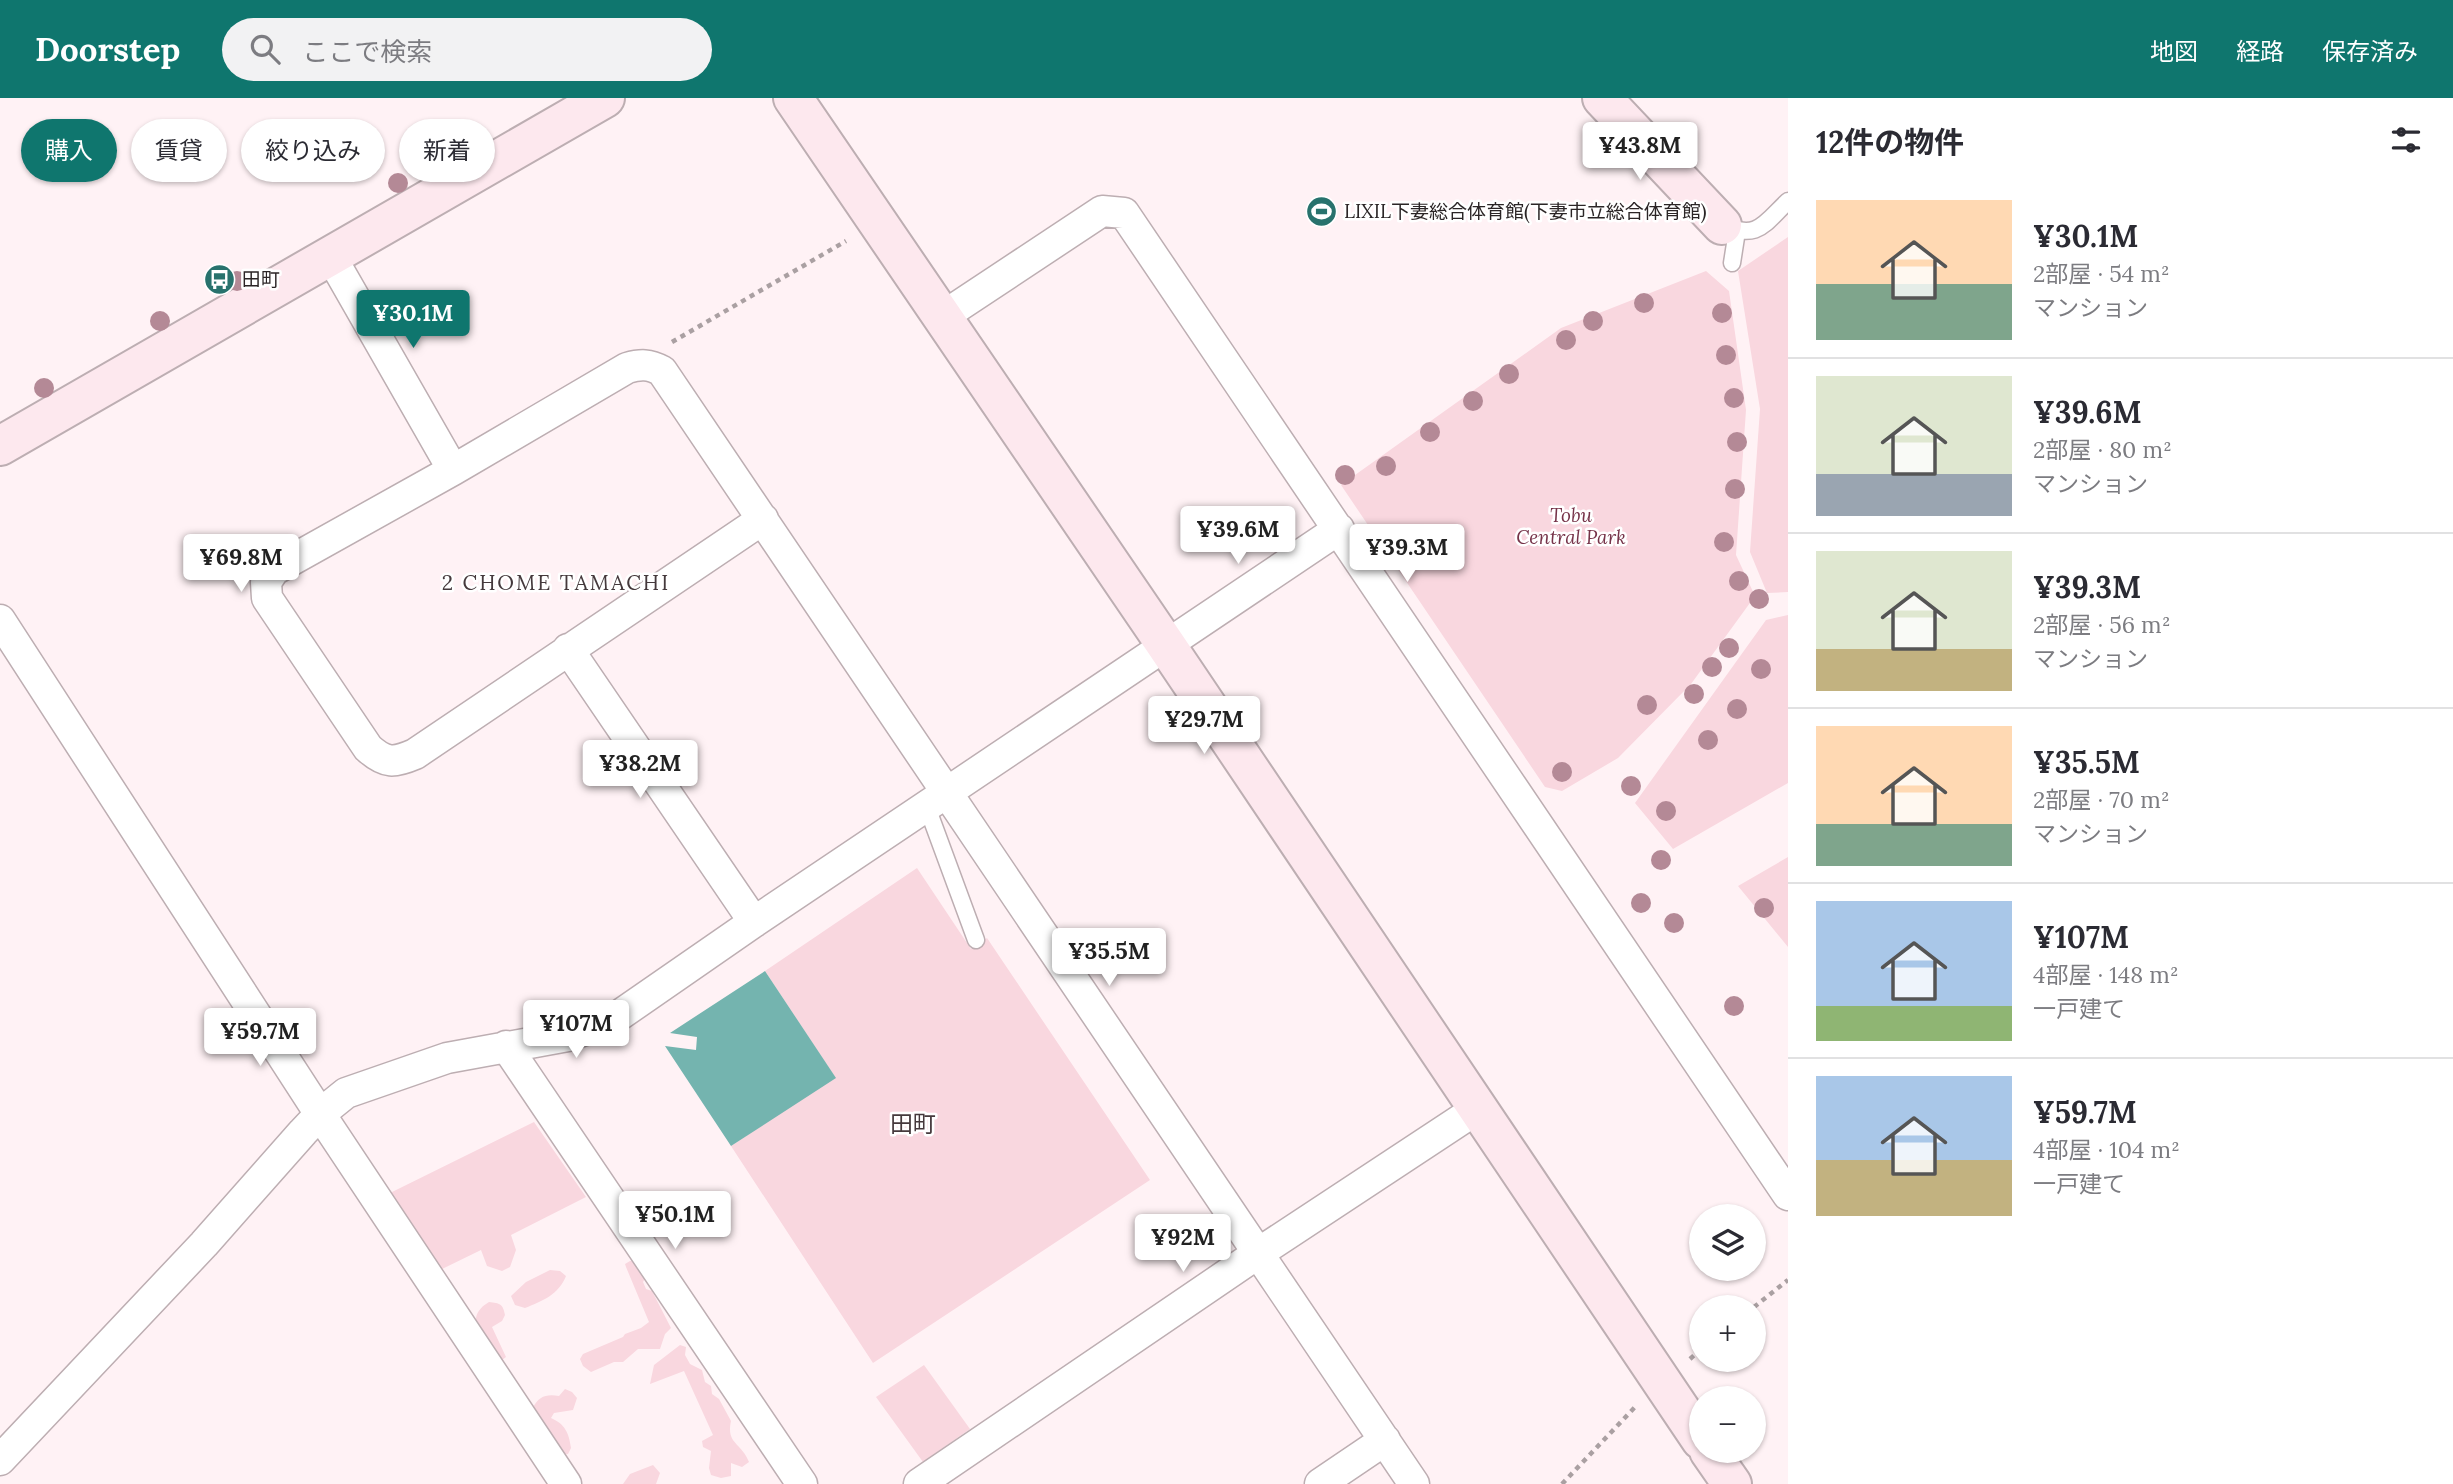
<!DOCTYPE html>
<html lang="ja">
<head>
<meta charset="utf-8">
<style>
	body { margin:0; font-family:Lora,"Noto Sans JP",serif; background:#f2f2f3; color:#2b2b33; height:100vh; display:flex; flex-direction:column; font-size:26px; white-space:nowrap }
	* { box-sizing:border-box; margin:0 }
	p { font-size:23px; color:#7c7c81 }
	.icon { flex:none; width:38px; height:38px; fill:none; stroke:currentColor; stroke-width:2; stroke-linecap:round; stroke-linejoin:round }
	.map { position:relative; flex:1; overflow:hidden }
	.sheet { display:flex; flex-direction:column; background:#fff; width:665px }
	.sheet>* { flex:none }
	.guide { position:absolute; left:21px; top:21px; width:665px; height:63px; display:flex; gap:14px }
	.fabs { position:absolute; left:1689px; top:1106px; display:grid; gap:14px }
	.fabs a { display:grid; place-items:center; width:77px; height:77px; border-radius:50%; background:#fff; box-shadow:0 2px 5px #0004; font-size:35px }
	.price { position:absolute; translate:-50% -60px; padding:0 16px; border-radius:7px; background:#fff; color:#222; font-size:23px; line-height:46px; filter:drop-shadow(0 2px 4px #0008) }
	.price::after { content:''; position:absolute; left:50%; top:42px; width:21px; height:16px; margin-left:-10px; background:inherit; clip-path:polygon(0 0,100% 0,50% 100%) }
	.price.current { background:#0f766e; color:#fff }
	ul { padding:0; list-style:none }
	li { display:flex; align-items:center; gap:21px; height:175px; padding:0 28px }
	li+li { border-top:2px solid #e1e1e2 }
	li span { display:grid; place-items:center; flex:none; width:196px; height:140px; border-radius:0px; color:#555 }
	li>.icon { margin-inline-start:auto }
	span .icon { width:84px; height:84px; fill:#fffc; stroke-width:1 }
	li b { font-size:30px }
	h2 { display:flex; justify-content:space-between; align-items:center; height:84px; padding:0 28px; font-size:30px }
	.chip { padding:0 24px; border-radius:32px; background:#fff; box-shadow:0 2px 5px #0004; font-size:24px; line-height:63px }
	.chip.current { background:#0f766e; color:#fff }
	header { display:flex; align-items:center; gap:42px; box-sizing:border-box; height:98px; padding:0 35px; background:#0f766e; color:#fff }
	header strong { font-size:33px }
	nav { display:flex; gap:38px; margin-inline-start:auto; font-size:24px }
	.search { width:490px; height:63px; background:#f2f2f3; display:flex; align-items:center; gap:18px; box-sizing:border-box; padding:0 24px; border-radius:38px; color:#7c7c81; font-size:26px }
	main { display:flex; flex:1; min-height:0 }
	.map>svg:first-child { display:block }
</style>
</head>
<body>
<header>
<strong>Doorstep</strong>
<div class="search"><svg class="icon" aria-label="search" viewBox="0 0 24 24"><circle cx="10" cy="10" r="6"/><path d="M15 15l6 6"/></svg>ここで検索</div>
<nav><a>地図</a><a>経路</a><a>保存済み</a></nav>
</header>
<main>
<div class="map">
<svg width="1788" height="1386" viewBox="0 0 1788 1386">
	<rect width="100%" height="100%" fill="#fff2f5"/>
	<path fill="#f9d7df" d="M1788 139V494L1767 495 1750 454 1760 311 1738 173Z
		M1706 173 1729 193 1746 312 1736 457 1755 498 1691 586 1618 660 1562 693 1545 689 1341 387 1561 230Z
		M1788 517V685L1673 751 1635 705 1766 522Z
		M1788 759V849L1738 788Z
		M917 770 971 851 987 840 1150 1082 873 1265 731 1048 835 979 765 873Z
		M534 1024 586 1099 511 1137 516 1152 510 1169 502 1173 487 1168 481 1152 440 1172 390 1095Z
		M630 1163H636L648 1175 643 1184 646 1191 652 1193 671 1230 665 1236 660 1251H638L623 1264H614L591 1274 583 1268 580 1261 583 1256 623 1239 625 1236 641 1230 649 1224 626 1169 625 1166Z
		M550 1172 560 1173 566 1178C559 1196 543 1203 525 1210L515 1207 511 1198 526 1184Z
		M489 1204C500 1205 503 1206 505 1217L502 1223 492 1229 506 1259 502 1262 495 1260C483 1240 462 1220 489 1204Z
		M680 1247 686 1249 685 1257 690 1266 702 1272 705 1284 711 1288 712 1296 719 1301 731 1323C726 1346 741 1344 749 1364L742 1369 731 1365V1378L721 1380 711 1377 709 1370 711 1353 703 1349 702 1343 713 1337 684 1273 650 1286 654 1267Z
		M924 1267 970 1331 923 1364 876 1299Z
		M565 1291 572 1294 577 1300 573 1312 554 1315 551 1320C565 1326 569 1335 571 1350L568 1356 562 1357 532 1311C539 1298 546 1296 559 1298Z
		M653 1367 660 1375 656 1386H623L630 1376Z"/>
	<path fill="#74b4af" d="M765 873 836 980 731 1048 665 948 696 952 697 939 670 935Z"/>
	<g fill="none" stroke-linecap="round" stroke-linejoin="round">
		<defs>
			<path id="lane" d="M1722 127C1758 142 1763 127 1788 103
				M1732 165 1737 133
				M927 709 976 842"/>
			<path id="street" d="M330 157 453 372
				M942 219 1102 113 1124 115 1788 1097
				M763 421 415 656C394 665 386 666 368 650L267 500 266 484 274 472 453 372 627 270C641 266 649 266 662 273L1414 1386
				M0 522 320 1016 566 1386
				M568 551 754 824
				M506 948 802 1386
				M0 1362 204 1146 303 1034 320 1016 346 995 447 960 568 938 611 923 754 824 1339 431
				M919 1386 1257 1156 1477 1011
				M1320 1386 1385 1342"/>
			<path id="secondary" d="M793 0 1166 547 1701 1342
				M1602 0 1722 127
				M0 348 605 0
				M1709 1353 1732 1386"/>
		</defs>
		<use href="#lane" stroke="#bdaeb2" stroke-width="19"/>
		<use href="#street" stroke="#bdaeb2" stroke-width="33"/>
		<use href="#secondary" stroke="#bdaeb2" stroke-width="42"/>
		<path stroke="#aaa0a2" stroke-width="4.5" stroke-dasharray="5 5" stroke-linecap="butt" d="M672 244 846 143
			M1754 1209 1788 1182
			M1690 1261 1701 1251
			M1562 1386 1636 1308"/>
		<use href="#lane" stroke="#fff" stroke-width="16"/>
		<use href="#street" stroke="#fff" stroke-width="30"/>
		<use href="#secondary" stroke="#fde8ee" stroke-width="38"/>
	</g>
	<g fill="#b48996">
		<circle cx="398" cy="85" r="10"/>
		<circle cx="237" cy="183" r="10"/>
		<circle cx="1644" cy="205" r="10"/>
		<circle cx="1722" cy="215" r="10"/>
		<circle cx="160" cy="223" r="10"/>
		<circle cx="1593" cy="223" r="10"/>
		<circle cx="1566" cy="242" r="10"/>
		<circle cx="1726" cy="257" r="10"/>
		<circle cx="1509" cy="276" r="10"/>
		<circle cx="44" cy="290" r="10"/>
		<circle cx="1734" cy="300" r="10"/>
		<circle cx="1473" cy="303" r="10"/>
		<circle cx="1430" cy="334" r="10"/>
		<circle cx="1737" cy="344" r="10"/>
		<circle cx="1386" cy="368" r="10"/>
		<circle cx="1345" cy="377" r="10"/>
		<circle cx="1735" cy="391" r="10"/>
		<circle cx="1724" cy="444" r="10"/>
		<circle cx="1739" cy="483" r="10"/>
		<circle cx="1759" cy="501" r="10"/>
		<circle cx="1729" cy="550" r="10"/>
		<circle cx="1712" cy="569" r="10"/>
		<circle cx="1761" cy="571" r="10"/>
		<circle cx="1694" cy="596" r="10"/>
		<circle cx="1647" cy="607" r="10"/>
		<circle cx="1737" cy="611" r="10"/>
		<circle cx="1708" cy="642" r="10"/>
		<circle cx="1562" cy="674" r="10"/>
		<circle cx="1631" cy="688" r="10"/>
		<circle cx="1666" cy="713" r="10"/>
		<circle cx="1661" cy="762" r="10"/>
		<circle cx="1641" cy="805" r="10"/>
		<circle cx="1764" cy="810" r="10"/>
		<circle cx="1674" cy="825" r="10"/>
		<circle cx="1734" cy="908" r="10"/>
	</g>
	<defs>
		<symbol id="stadium-disc" viewBox="-11 -11 22 22"><circle r="9.5" fill="#28726d" stroke="#fff"/><path d="M0-5a6.5 5 0 1 0 0 10a6.5 5 0 1 0 0-10ZM-3.5-1.8h7v3.6h-7Z" fill="#fff"/></symbol>
		<symbol id="bus-disc" viewBox="-11 -11 22 22"><circle r="9.5" fill="#28726d" stroke="#fff"/><path d="M-5-6H5V4H4V6H2V4H-2V6H-4V4H-5ZM-3.5-4V0h7V-4ZM-3.5 1.2v1.5H-2V1.2ZM2 1.2v1.5H3.5V1.2Z" fill="#fff"/></symbol>
	</defs>
	<g fill-rule="evenodd">
		<use href="#stadium-disc" x="1304" y="96" width="35" height="35"/>
		<use href="#bus-disc" x="202" y="164" width="35" height="35"/>
	</g>
	<g text-anchor="middle" dominant-baseline="central" stroke-width="5" stroke-linejoin="round" paint-order="stroke">
		<g font-size="19" fill="#2b2526" stroke="#fff" text-anchor="start">
			<text x="1344" y="113">LIXIL下妻総合体育館(下妻市立総合体育館)</text>
			<text x="242" y="181">田町</text>
		</g>
		<g font-size="19" font-style="italic" fill="#763349" stroke="#fff">
			<text x="1571" y="417">Tobu<tspan x="1571" dy="22">Central Park</tspan></text>
		</g>
		<g font-size="21" letter-spacing="2" fill="#45393c" stroke="#fff">
			<text x="556" y="484">2 CHOME TAMACHI</text>
		</g>
		<g font-size="23" fill="#45393c" stroke="#fff">
			<text x="913" y="1025">田町</text>
		</g>
	</g>
</svg>
<div class="fabs">
<a><svg class="icon" aria-label="layers" viewBox="0 0 24 24"><path d="M12 4l9 5-9 5-9-5zM3 14l9 5 9-5"/></svg></a>
<a>+</a>
<a>−</a>
</div>
<b class="price" style="left:1640px;top:84px">¥43.8M</b>
<b class="price current" style="left:413px;top:252px">¥30.1M</b>
<b class="price" style="left:1238px;top:468px">¥39.6M</b>
<b class="price" style="left:1407px;top:486px">¥39.3M</b>
<b class="price" style="left:241px;top:496px">¥69.8M</b>
<b class="price" style="left:1204px;top:658px">¥29.7M</b>
<b class="price" style="left:640px;top:702px">¥38.2M</b>
<b class="price" style="left:1109px;top:890px">¥35.5M</b>
<b class="price" style="left:576px;top:962px">¥107M</b>
<b class="price" style="left:260px;top:970px">¥59.7M</b>
<b class="price" style="left:675px;top:1153px">¥50.1M</b>
<b class="price" style="left:1183px;top:1176px">¥92M</b>
<div class="guide">
<a class="chip current">購入</a>
<a class="chip">賃貸</a>
<a class="chip">絞り込み</a>
<a class="chip">新着</a>
</div>
</div>
<section class="sheet">
<h2>12件の物件<svg class="icon" aria-label="filters" viewBox="0 0 24 24"><path d="M4 7h16M4 17h16"/><circle cx="9" cy="7" r="2"/><circle cx="15" cy="17" r="2"/></svg></h2>
<ul>
<li><span style="background:linear-gradient(#ffd9b3 60%,#7fa58c 0)"><svg class="icon" aria-label="home" viewBox="0 0 24 24"><path d="M3 11l9-7 9 7M6 9v11h12V9"/></svg></span><div><b>¥30.1M</b><p>2部屋 · 54 m²</p><p>マンション</p></div></li>
<li><span style="background:linear-gradient(#dfe7d0 70%,#9aa5b1 0)"><svg class="icon" aria-label="home" viewBox="0 0 24 24"><path d="M3 11l9-7 9 7M6 9v11h12V9"/></svg></span><div><b>¥39.6M</b><p>2部屋 · 80 m²</p><p>マンション</p></div></li>
<li><span style="background:linear-gradient(#dfe7d0 70%,#c2b280 0)"><svg class="icon" aria-label="home" viewBox="0 0 24 24"><path d="M3 11l9-7 9 7M6 9v11h12V9"/></svg></span><div><b>¥39.3M</b><p>2部屋 · 56 m²</p><p>マンション</p></div></li>
<li><span style="background:linear-gradient(#ffd9b3 70%,#7fa58c 0)"><svg class="icon" aria-label="home" viewBox="0 0 24 24"><path d="M3 11l9-7 9 7M6 9v11h12V9"/></svg></span><div><b>¥35.5M</b><p>2部屋 · 70 m²</p><p>マンション</p></div></li>
<li><span style="background:linear-gradient(#a9c7e8 75%,#8fb573 0)"><svg class="icon" aria-label="home" viewBox="0 0 24 24"><path d="M3 11l9-7 9 7M6 9v11h12V9"/></svg></span><div><b>¥107M</b><p>4部屋 · 148 m²</p><p>一戸建て</p></div></li>
<li><span style="background:linear-gradient(#a9c7e8 60%,#c2b280 0)"><svg class="icon" aria-label="home" viewBox="0 0 24 24"><path d="M3 11l9-7 9 7M6 9v11h12V9"/></svg></span><div><b>¥59.7M</b><p>4部屋 · 104 m²</p><p>一戸建て</p></div></li>
</ul>
</section>
</main>
</body>
</html>
